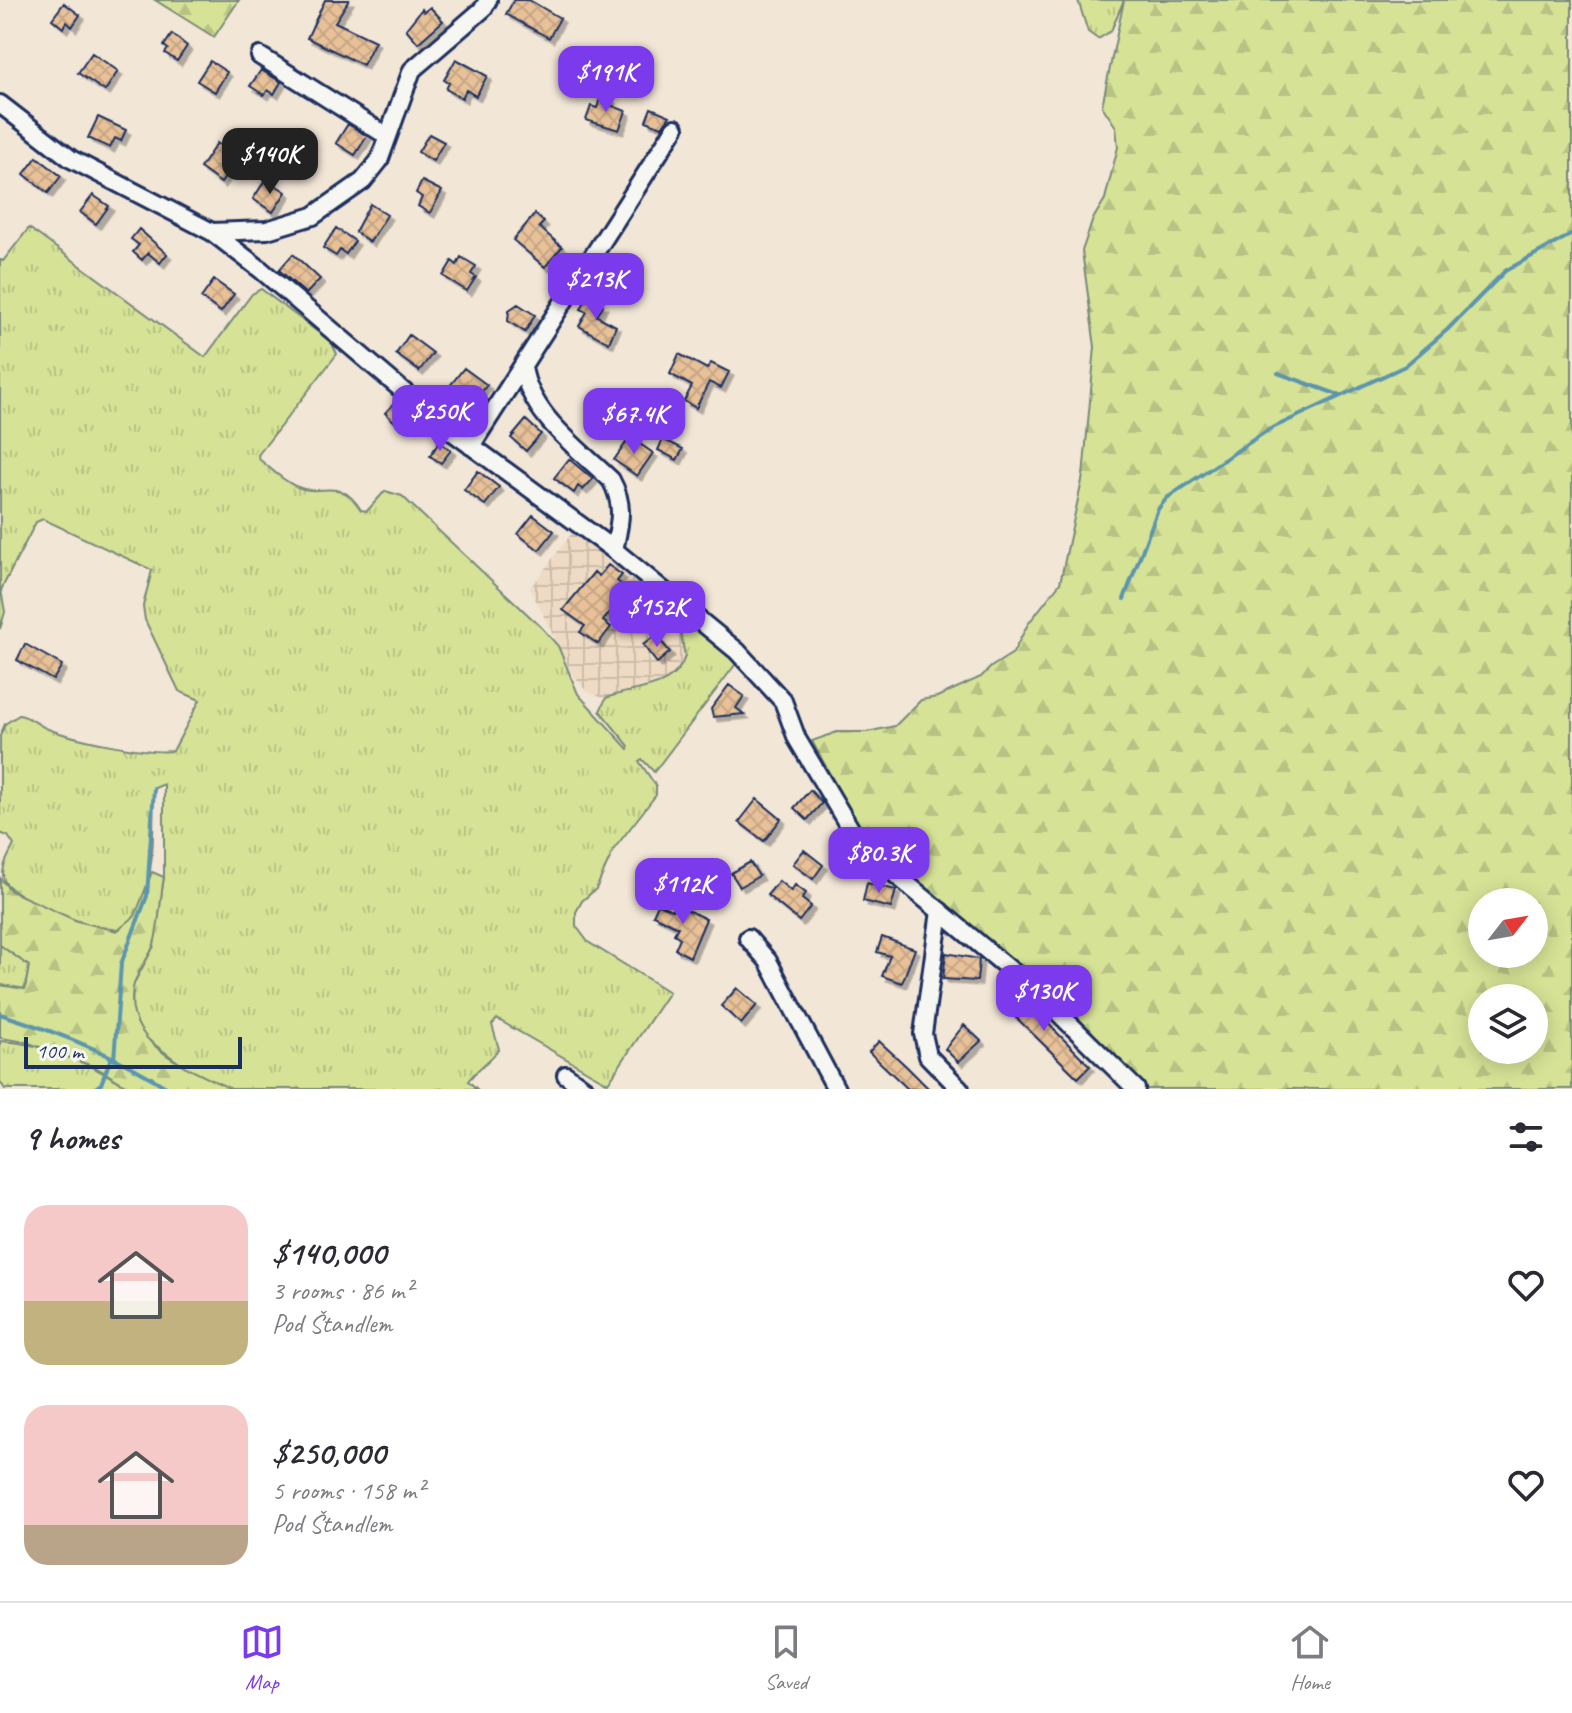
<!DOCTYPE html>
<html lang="en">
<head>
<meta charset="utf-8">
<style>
	body { margin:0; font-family:Caveat,sans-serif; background:#f2f2f3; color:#2b2b33; height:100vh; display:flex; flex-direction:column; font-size:30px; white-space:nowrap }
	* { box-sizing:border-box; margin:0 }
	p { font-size:26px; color:#7c7c81 }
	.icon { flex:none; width:44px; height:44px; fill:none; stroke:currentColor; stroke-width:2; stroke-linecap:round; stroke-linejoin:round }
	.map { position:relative; height:1089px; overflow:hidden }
	.details { display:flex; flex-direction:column; background:#fff; flex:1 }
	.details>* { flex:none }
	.needle { width:52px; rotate:59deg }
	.fabs { position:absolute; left:1468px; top:888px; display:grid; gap:16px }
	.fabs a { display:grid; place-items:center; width:80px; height:80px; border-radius:50%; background:#fff; box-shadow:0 4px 20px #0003; font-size:40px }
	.scale { position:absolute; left:24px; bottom:20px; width:218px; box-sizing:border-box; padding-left:8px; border:4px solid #1b2f5e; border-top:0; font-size:22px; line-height:28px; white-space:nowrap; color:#1b2f5e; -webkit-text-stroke:6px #f6f6f2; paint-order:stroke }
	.price { position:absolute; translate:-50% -68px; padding:0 18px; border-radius:16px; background:#7c3aed; color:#fff; font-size:26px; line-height:52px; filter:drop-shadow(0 2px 4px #0008) }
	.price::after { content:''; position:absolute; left:50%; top:48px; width:24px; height:18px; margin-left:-12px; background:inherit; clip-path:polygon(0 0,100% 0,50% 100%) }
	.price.selected { background:#222; color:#fff }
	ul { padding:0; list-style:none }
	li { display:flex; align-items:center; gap:24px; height:200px; padding:0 24px }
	li span { display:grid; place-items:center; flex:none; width:224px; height:160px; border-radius:24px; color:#555 }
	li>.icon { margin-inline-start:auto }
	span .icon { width:96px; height:96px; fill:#fffc; stroke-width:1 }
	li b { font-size:34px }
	h2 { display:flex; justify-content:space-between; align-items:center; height:96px; padding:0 24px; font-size:34px }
	.tabs { display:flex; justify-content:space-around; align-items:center; height:112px; border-top:2px solid #e1e1e2; background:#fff; font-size:22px; color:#7c7c81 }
	.tabs a { display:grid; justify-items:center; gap:4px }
	.tabs .selected { color:#7c3aed }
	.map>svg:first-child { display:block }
</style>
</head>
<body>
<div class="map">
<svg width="1572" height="1089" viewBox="0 0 1572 1089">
	<defs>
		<pattern id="industrial-grid" width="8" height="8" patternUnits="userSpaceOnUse" patternTransform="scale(2)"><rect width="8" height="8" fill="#efdbc4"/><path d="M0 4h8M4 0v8" fill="none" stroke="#ccbcab"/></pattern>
		<pattern id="grass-tufts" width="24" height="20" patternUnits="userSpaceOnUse" patternTransform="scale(2)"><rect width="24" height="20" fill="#d6e396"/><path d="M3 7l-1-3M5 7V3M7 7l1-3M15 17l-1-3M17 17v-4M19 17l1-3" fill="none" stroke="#b7c384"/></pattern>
		<pattern id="forest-firs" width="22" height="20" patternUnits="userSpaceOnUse" patternTransform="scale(2)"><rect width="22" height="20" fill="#d6e396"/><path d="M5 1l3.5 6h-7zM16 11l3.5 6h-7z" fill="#b7c384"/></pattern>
		<pattern id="building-cross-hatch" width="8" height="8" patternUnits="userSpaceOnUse" patternTransform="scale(2)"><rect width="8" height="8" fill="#e8c198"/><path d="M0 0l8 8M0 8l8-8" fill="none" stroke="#c6a685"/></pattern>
		<filter id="shadow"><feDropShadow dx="4.5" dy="4.5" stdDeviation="0" flood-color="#0004"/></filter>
	</defs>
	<rect width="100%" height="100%" fill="#f2e6d7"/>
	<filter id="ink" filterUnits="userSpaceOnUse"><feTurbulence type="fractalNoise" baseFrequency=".0125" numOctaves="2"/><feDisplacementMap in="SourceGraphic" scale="16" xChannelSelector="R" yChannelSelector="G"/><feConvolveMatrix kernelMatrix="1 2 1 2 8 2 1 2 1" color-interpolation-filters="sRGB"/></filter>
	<g filter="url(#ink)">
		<path fill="url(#industrial-grid)" d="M575 529 678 613 671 621 680 634 685 656 676 673 665 680 605 699 586 691 571 672 530 588Z"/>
		<path fill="url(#grass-tufts)" stroke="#78897a" stroke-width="2" d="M1078 0H1124L1111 31 1098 39 1088 32Z
			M29 228 205 357 252 294 261 289 331 342 337 354 258 455 259 459C270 468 282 480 295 486 324 499 338 474 361 510L367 511 385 491 402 496 542 628 558 646 578 694 628 749 629 746 600 711 606 698C633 687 675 691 685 656L681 634 671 621 678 613 738 661 654 772 642 759 639 761 656 786V795L614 849 596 889 582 901 576 912V926L588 942 669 992 608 1083 497 1019 492 1025 499 1049C489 1062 478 1068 468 1081L477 1089H231L190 1071 142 1035 132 1011 133 985 154 946 164 877V784L155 788 153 798C154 832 155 904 125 927 110 939 10 898 4 880 0 869 9 855 14 845L8 836 0 833V736L5 724 19 715C31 717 38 725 48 729 74 739 146 754 173 751L200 700 179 691 145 620 143 606 152 570 43 519 36 522 1 590 5 612 0 629V260L3 261Z
			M0 945 29 966 25 989 0 985Z
			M0 1041C47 1043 92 1065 132 1089H5L0 1082Z"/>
		<path fill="url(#forest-firs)" stroke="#78897a" stroke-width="2" fill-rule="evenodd" d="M155 0H239L214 37Z
			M1124 0H1572V1089H1142L871 850 812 741 837 732H867L895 726 921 700 937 697 981 677 991 667 1013 653 1028 624 1060 583 1083 476 1095 347 1082 251 1093 219 1105 199 1118 147 1116 127 1102 106ZM1482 902H1534V954H1482ZM1482 998H1534V1050H1482Z
			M152 872 164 877C160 898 160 923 154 944 149 959 136 972 133 988 123 1045 188 1068 231 1089H132L95 1067 26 1042 0 1038V985L25 989 29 966 0 945V878L11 891 77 921 117 931 135 916Z"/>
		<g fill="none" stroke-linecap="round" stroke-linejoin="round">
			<path stroke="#5d95ae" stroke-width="4" d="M1278 373 1339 395
				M1124 599 1158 509 1167 498 1268 430 1405 366 1447 330 1505 271 1572 234
				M0 1014C57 1032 119 1056 169 1089
				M114 1060 121 964 147 896 154 788
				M94 1089 101 1084 111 1058"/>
		</g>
		<path fill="url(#building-cross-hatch)" stroke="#1b2f5e" stroke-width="2" filter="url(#shadow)" d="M325 0H349L335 22 375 41 363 65 307 38Z
			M514 0H529L560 18 549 38 506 14Z
			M64 3 80 15 72 27 67 22 63 28 52 19Z
			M430 7 443 21 418 43 406 29 422 9 424 12Z
			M172 34 187 46 177 61 165 53 168 49 164 46Z
			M92 53 118 71 105 91 78 73Z
			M456 59 487 76 476 96 466 90 462 98 446 89 449 83 444 80Z
			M210 61 227 72 215 92 197 81Z
			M261 70 281 82 274 94 268 90 264 95 250 86Z
			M601 95 612 99 610 105 626 111 619 130 586 120 591 106 597 108Z
			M651 108 670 116 662 127 646 121Z
			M98 117 126 130 121 141 115 138 110 148 88 138Z
			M348 124 367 136 355 155 336 143Z
			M429 134 444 142 433 161 418 152Z
			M217 143 238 158 221 183 200 168Z
			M37 157 61 176 48 193 24 174Z
			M266 179 286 192 273 212 253 199Z
			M422 181 442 191 430 213 418 206 422 197 416 193Z
			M93 195 109 206 96 224 80 212Z
			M370 204 387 215 370 242 355 232Z
			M535 214 544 222 539 227 562 247 545 267 513 240Z
			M336 228 355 241 346 254 340 250 336 256 323 248Z
			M139 229 167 254 160 263 148 253 142 260 133 252 139 245 131 239Z
			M293 254 320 279 306 294 279 270Z
			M461 257 476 266 471 274 476 277 467 291 443 276 452 261 457 265Z
			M214 280 234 294 221 312 201 298Z
			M587 297 603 305 597 316 616 326 609 343 579 326 587 312 581 309Z
			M518 304 535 315 525 332 508 321 509 310Z
			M409 335 433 353 419 371 396 354Z
			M679 354 707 369 711 363 729 372 721 388 709 382 696 408 684 401 692 386 670 374Z
			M464 368 487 385 472 404 449 387Z
			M397 400 410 412 397 424 385 413Z
			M526 420 541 434 526 451 511 438Z
			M630 437 653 453 637 476 614 460Z
			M663 439 683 449 677 460 658 450Z
			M439 442 451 450 441 463 430 456Z
			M569 459 593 479 583 490 578 486 574 493 554 478Z
			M478 471 499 487 485 505 464 490Z
			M533 515 554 531 539 550 518 534Z
			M608 565 622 575 617 581 621 584 614 595 620 599 603 621 611 627 598 644 580 632 585 626 563 610 594 572 599 576Z
			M656 635 670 652 657 663 643 645Z
			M25 644 62 665 53 680 17 660Z
			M729 685 744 696 736 708 744 714 713 717 711 709Z
			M810 790 822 803 807 820 794 808Z
			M757 799 781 819 764 841 739 822Z
			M804 850 823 865 813 879 793 864Z
			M750 862 759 876 740 887 731 873Z
			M779 881 791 891 795 885 806 893 802 899 811 906 799 921 767 895Z
			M867 883 896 890 891 908 863 901Z
			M658 904 672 910 675 904 706 919 690 957 675 949 680 938 674 934 678 927 653 915Z
			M882 937 915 949 902 983 882 976 890 956 877 952Z
			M946 953 979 959 977 981 943 979Z
			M737 988 757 1005 741 1024 721 1006Z
			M1013 988 1090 1066 1078 1078 1000 1002Z
			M964 1025 981 1041 958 1062 945 1049Z
			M879 1041 906 1066 929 1089H908L869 1052Z"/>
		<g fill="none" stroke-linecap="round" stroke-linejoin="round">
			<defs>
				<path id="minor" d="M260 56 387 136
					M0 104 71 159 212 232 260 269 443 425 614 550 737 651 783 701 797 739 860 845 1037 992 1136 1089
					M212 232 267 230 313 216 363 181 379 161 412 70 483 9 488 0
					M523 367C530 415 578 448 611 480 625 505 620 523 614 550
					M471 446 675 128
					M940 911 923 1034 928 1056 960 1089
					M748 938 768 961 836 1089
					M566 1075 585 1089"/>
			</defs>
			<use href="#minor" stroke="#1b2f5e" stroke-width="22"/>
			<use href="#minor" stroke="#f6f6f2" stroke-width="16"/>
		</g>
	</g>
</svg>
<div class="fabs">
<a><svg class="needle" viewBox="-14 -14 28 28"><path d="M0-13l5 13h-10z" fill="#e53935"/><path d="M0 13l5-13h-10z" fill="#7c7c81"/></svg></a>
<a><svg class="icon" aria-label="layers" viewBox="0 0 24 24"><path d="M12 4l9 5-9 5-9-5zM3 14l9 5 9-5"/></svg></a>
</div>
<div class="scale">100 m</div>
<b class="price" style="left:606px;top:114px">$191K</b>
<b class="price selected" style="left:270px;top:196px">$140K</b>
<b class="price" style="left:596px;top:321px">$213K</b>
<b class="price" style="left:440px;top:453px">$250K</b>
<b class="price" style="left:634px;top:456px">$67.4K</b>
<b class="price" style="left:657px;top:649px">$152K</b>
<b class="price" style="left:879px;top:895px">$80.3K</b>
<b class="price" style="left:683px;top:926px">$112K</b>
<b class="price" style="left:1044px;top:1033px">$130K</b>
</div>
<section class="details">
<h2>9 homes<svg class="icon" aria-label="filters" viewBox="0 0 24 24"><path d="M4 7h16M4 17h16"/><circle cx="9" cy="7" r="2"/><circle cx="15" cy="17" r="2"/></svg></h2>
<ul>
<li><span style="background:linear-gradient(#f6c9c9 60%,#c2b280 0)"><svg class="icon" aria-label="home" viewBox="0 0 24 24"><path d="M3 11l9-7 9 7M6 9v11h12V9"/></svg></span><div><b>$140,000</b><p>3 rooms · 86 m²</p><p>Pod Štandlem</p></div><svg class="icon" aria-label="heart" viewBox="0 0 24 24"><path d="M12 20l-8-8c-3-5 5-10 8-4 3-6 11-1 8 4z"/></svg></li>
<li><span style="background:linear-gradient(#f6c9c9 75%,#b9a48a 0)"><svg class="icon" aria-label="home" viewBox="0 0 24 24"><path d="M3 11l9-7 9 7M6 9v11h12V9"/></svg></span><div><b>$250,000</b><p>5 rooms · 158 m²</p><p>Pod Štandlem</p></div><svg class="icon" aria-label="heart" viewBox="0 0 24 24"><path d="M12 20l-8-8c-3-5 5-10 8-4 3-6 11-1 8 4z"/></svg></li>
</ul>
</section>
<nav class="tabs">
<a class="selected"><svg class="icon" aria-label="map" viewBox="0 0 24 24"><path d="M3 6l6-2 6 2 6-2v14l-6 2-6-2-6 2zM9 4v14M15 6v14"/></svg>Map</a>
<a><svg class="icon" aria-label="saved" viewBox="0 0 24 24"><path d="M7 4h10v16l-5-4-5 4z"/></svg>Saved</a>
<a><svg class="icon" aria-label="home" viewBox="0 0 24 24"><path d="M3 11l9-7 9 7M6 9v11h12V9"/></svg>Home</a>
</nav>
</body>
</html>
